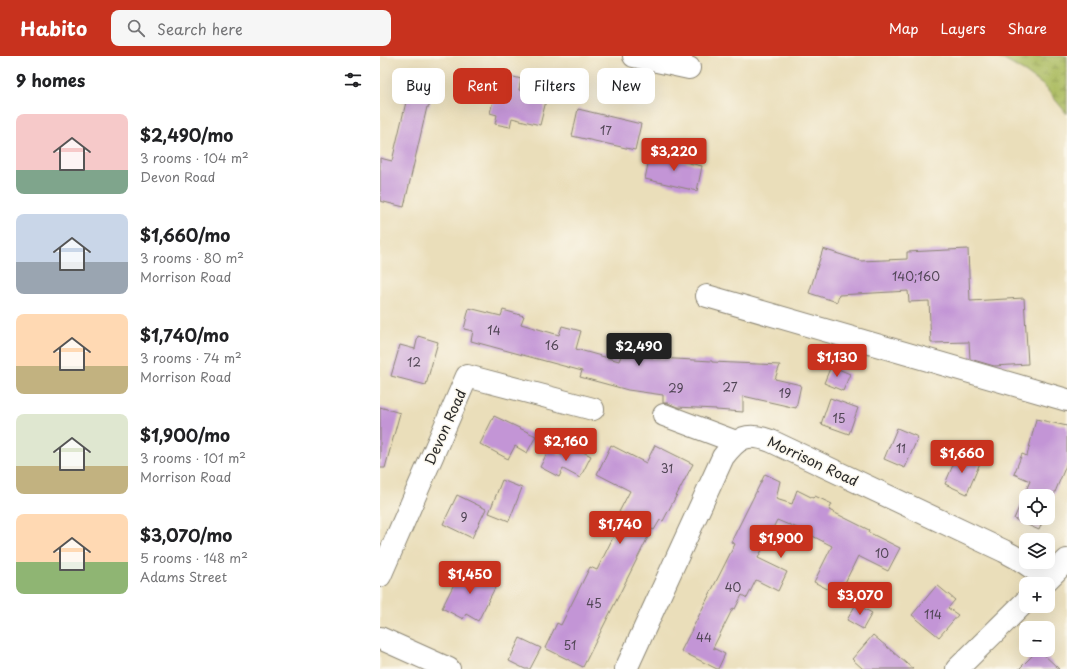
<!DOCTYPE html>
<html lang="en">
<head>
<meta charset="utf-8">
<style>
	body { margin:0; font-family:"Playpen Sans",sans-serif; background:#f6f6f6; color:#202124; height:100vh; display:flex; flex-direction:column; font-size:15px; white-space:nowrap }
	* { box-sizing:border-box; margin:0 }
	p { font-size:13px; color:#757577 }
	.icon { flex:none; width:22px; height:22px; fill:none; stroke:currentColor; stroke-width:2; stroke-linecap:round; stroke-linejoin:round }
	.map { position:relative; flex:1; overflow:hidden }
	.panel { display:flex; flex-direction:column; background:#fff; width:380px }
	.panel>* { flex:none }
	.hud { position:absolute; left:12px; top:12px; width:380px; height:36px; display:flex; gap:8px }
	.tools { position:absolute; left:639px; top:433px; display:grid; gap:8px }
	.tools a { display:grid; place-items:center; width:36px; height:36px; border-radius:8px; background:#fff; box-shadow:0 4px 16px #0002; font-size:20px }
	.price { position:absolute; translate:-50% -34px; padding:0 9px; border-radius:4px; background:#c8321e; color:#fff; font-size:13px; line-height:26px; filter:drop-shadow(0 1px 2px #0008) }
	.price::after { content:''; position:absolute; left:50%; top:24px; width:12px; height:9px; margin-left:-6px; background:inherit; clip-path:polygon(0 0,100% 0,50% 100%) }
	.price.current { background:#222; color:#fff }
	ul { padding:0; list-style:none }
	li { display:flex; align-items:center; gap:12px; height:100px; padding:0 16px }
	li span { display:grid; place-items:center; flex:none; width:112px; height:80px; border-radius:8px; color:#555 }
	li>.icon { margin-inline-start:auto }
	span .icon { width:48px; height:48px; fill:#fffc; stroke-width:1 }
	li b { font-size:17px }
	h2 { display:flex; justify-content:space-between; align-items:center; height:48px; padding:0 16px; font-size:17px }
	.chip { padding:0 14px; border-radius:8px; background:#fff; box-shadow:0 4px 16px #0002; font-size:14px; line-height:36px }
	.chip.current { background:#c8321e; color:#fff }
	header { display:flex; align-items:center; gap:24px; box-sizing:border-box; height:56px; padding:0 20px; background:#c8321e; color:#fff }
	header strong { font-size:19px }
	nav { display:flex; gap:22px; margin-inline-start:auto; font-size:14px }
	.search { width:280px; height:36px; background:#f6f6f6; display:flex; align-items:center; gap:10px; box-sizing:border-box; padding:0 14px; border-radius:8px; color:#757577; font-size:15px }
	main { display:flex; flex:1; min-height:0 }
	.map>svg:first-child { display:block }
</style>
</head>
<body>
<header>
<strong>Habito</strong>
<div class="search"><svg class="icon" aria-label="search" viewBox="0 0 24 24"><circle cx="10" cy="10" r="6"/><path d="M15 15l6 6"/></svg>Search here</div>
<nav><a>Map</a><a>Layers</a><a>Share</a></nav>
</header>
<main>
<section class="panel">
<h2>9 homes<svg class="icon" aria-label="filters" viewBox="0 0 24 24"><path d="M4 7h16M4 17h16"/><circle cx="9" cy="7" r="2"/><circle cx="15" cy="17" r="2"/></svg></h2>
<ul>
<li><span style="background:linear-gradient(#f6c9c9 70%,#7fa58c 0)"><svg class="icon" aria-label="home" viewBox="0 0 24 24"><path d="M3 11l9-7 9 7M6 9v11h12V9"/></svg></span><div><b>$2,490/mo</b><p>3 rooms · 104 m²</p><p>Devon Road</p></div></li>
<li><span style="background:linear-gradient(#c9d6e8 60%,#9aa5b1 0)"><svg class="icon" aria-label="home" viewBox="0 0 24 24"><path d="M3 11l9-7 9 7M6 9v11h12V9"/></svg></span><div><b>$1,660/mo</b><p>3 rooms · 80 m²</p><p>Morrison Road</p></div></li>
<li><span style="background:linear-gradient(#ffd9b3 65%,#c2b280 0)"><svg class="icon" aria-label="home" viewBox="0 0 24 24"><path d="M3 11l9-7 9 7M6 9v11h12V9"/></svg></span><div><b>$1,740/mo</b><p>3 rooms · 74 m²</p><p>Morrison Road</p></div></li>
<li><span style="background:linear-gradient(#dfe7d0 65%,#c2b280 0)"><svg class="icon" aria-label="home" viewBox="0 0 24 24"><path d="M3 11l9-7 9 7M6 9v11h12V9"/></svg></span><div><b>$1,900/mo</b><p>3 rooms · 101 m²</p><p>Morrison Road</p></div></li>
<li><span style="background:linear-gradient(#ffd9b3 60%,#8fb573 0)"><svg class="icon" aria-label="home" viewBox="0 0 24 24"><path d="M3 11l9-7 9 7M6 9v11h12V9"/></svg></span><div><b>$3,070/mo</b><p>5 rooms · 148 m²</p><p>Adams Street</p></div></li>
</ul>
</section>
<div class="map">
<svg width="687" height="613" viewBox="0 0 687 613">
	<defs>
		<pattern id="wetland-marsh" width="20" height="14" patternUnits="userSpaceOnUse"><rect width="20" height="14" fill="#acbc60"/><path d="M1 5h8M5 5V1M11 12h8M15 12V8" fill="none" stroke="#8c994f"/></pattern>
	</defs>
	<rect width="100%" height="100%" fill="#fbf7ec"/>
	<filter id="ink" filterUnits="userSpaceOnUse"><feTurbulence type="fractalNoise" baseFrequency=".025" numOctaves="2"/><feDisplacementMap in="SourceGraphic" scale="8" xChannelSelector="R" yChannelSelector="G"/><feConvolveMatrix kernelMatrix="1 2 1 2 8 2 1 2 1" color-interpolation-filters="sRGB"/></filter>
	<filter id="wash" filterUnits="userSpaceOnUse"><feTurbulence type="fractalNoise" baseFrequency=".012" numOctaves="4" result="noise"/><feDisplacementMap in="SourceGraphic" scale="16" xChannelSelector="R" yChannelSelector="G"/><feGaussianBlur stdDeviation="0.9" result="paint"/><feColorMatrix in="noise" values="0 0 0 0 0 0 0 0 0 0 0 0 0 0 0 0 0 1.4 0 .05"/><feComposite in="paint" operator="in"/></filter>
	<g filter="url(#wash)">
		<rect width="100%" height="100%" fill="#eadeba"/>
		<path fill="url(#wetland-marsh)" stroke="#6c7446" d="M610 0H687V58L664 30 645 16 624 4Z"/>
		<g id="blocks">
			<path fill="#c395d6" d="M26 19 55 25 49 51H47L24 151 0 145V102L12 105 26 46 20 44Z
				M127 19 141 23 139 34 167 41 160 69 132 62 130 71 115 68 117 59 110 57 117 29 124 31Z
				M198 53 261 68 255 94 192 80Z
				M270 98 322 110 317 135 265 123Z
				M443 193 481 205 527 203V196L588 193 590 245 644 242 648 308 614 310 590 303 589 286 551 287 549 245 529 246 528 235 459 239 457 246 429 237Z
				M89 252 121 260 123 254 144 260 141 268 179 279 182 270 201 275 196 293 239 305 241 300 332 305V306L400 309 395 323 421 329 416 352 363 340V356L336 354V353L297 351 288 347H283V339L248 334 200 321 202 315 91 285 93 275 84 273Z
				M38 280 58 286 46 329 11 320 20 289 35 293Z
				M451 310 470 318 463 335 444 327Z
				M450 342 478 352 469 378 441 368Z
				M0 351 20 357 5 412H0Z
				M114 360 156 380 147 397 135 390 128 403 100 388Z
				M656 363 687 370V407L668 453V440H646V462H664L659 474 634 463 650 425 634 418 642 398 647 400Z
				M517 372 538 381 525 412 504 403Z
				M187 388 211 400 200 422 183 413 179 421 160 411 169 393 182 399Z
				M231 389 266 407 275 389 313 408 283 465 280 464 274 474 272 473 203 611 165 592 177 567 181 569 210 511 217 514 244 459 239 456 250 435 217 418Z
				M578 397 600 407 587 438 565 428Z
				M385 418 400 425 396 443 412 448 417 434 433 442 435 440 452 448 449 454 489 474 488 476 520 492 508 515 478 500 459 539 434 526 452 490 409 468V469L397 464 378 502 407 516 398 535 376 524 367 542 362 539 355 553 353 552 333 592 345 598 338 613H337L301 595 355 488 351 486Z
				M122 424 142 432 129 465 109 457Z
				M77 439 106 453 92 482 63 468Z
				M100 514 119 524 98 565 86 558 83 563 62 552 80 516 96 524Z
				M557 529 575 544 568 552 578 559 559 581 532 559Z
				M476 548 492 557 483 573 467 564Z
				M493 579 533 613H483L472 603Z
				M140 582 161 592 150 613H145L129 605Z
				M658 594H659L679 613H639Z"/>
		</g>
	</g>
	<g filter="url(#ink)">
		<use href="#blocks" fill-opacity="0" stroke="#8a8472" stroke-width="1"/>
		<g fill="none" stroke-linecap="round" stroke-linejoin="round">
			<defs>
				<path id="minor" d="M254 0 309 12
					M327 240 687 344
					M284 359 356 386
					M0 520 87 320 213 353
					M663 528 687 504
					M0 582 69 613
					M246 613 343 401C358 381 367 376 391 385L624 495C640 503 654 512 667 524
					M577 613 646 545"/>
			</defs>
			<use href="#minor" stroke="#8a8472" stroke-width="24"/>
			<use href="#minor" stroke="#fff" stroke-width="22"/>
		</g>
	</g>
	<g text-anchor="middle" dominant-baseline="central" stroke-width="3" stroke-linejoin="round" paint-order="stroke">
		<g font-size="12" fill="#514656">
			<text x="226" y="74">17</text>
			<text x="536" y="220">140;160</text>
			<text x="114" y="274">14</text>
			<text x="172" y="289">16</text>
			<text x="34" y="306">12</text>
			<text x="350" y="331">27</text>
			<text x="296" y="332">29</text>
			<text x="405" y="337">19</text>
			<text x="459" y="362">15</text>
			<text x="521" y="392">11</text>
			<text x="287" y="412">31</text>
			<text x="84" y="461">9</text>
			<text x="502" y="497">10</text>
			<text x="353" y="531">40</text>
			<text x="214" y="547">45</text>
			<text x="553" y="558">114</text>
			<text x="324" y="581">44</text>
			<text x="190" y="589">51</text>
		</g>
		<g font-size="14" fill="#2b2b2b" stroke="#fbf7ec">
			<text transform="translate(65 371) rotate(-66)">Devon Road</text>
			<text transform="translate(433 405) rotate(25)">Morrison Road</text>
		</g>
	</g>
</svg>
<div class="tools">
<a><svg class="icon" aria-label="locate" viewBox="0 0 24 24"><circle cx="12" cy="12" r="6"/><path d="M12 2v4M12 18v4M2 12h4M18 12h4"/></svg></a>
<a><svg class="icon" aria-label="layers" viewBox="0 0 24 24"><path d="M12 4l9 5-9 5-9-5zM3 14l9 5 9-5"/></svg></a>
<a>+</a>
<a>−</a>
</div>
<b class="price" style="left:294px;top:116px">$3,220</b>
<b class="price current" style="left:259px;top:311px">$2,490</b>
<b class="price" style="left:457px;top:322px">$1,130</b>
<b class="price" style="left:186px;top:406px">$2,160</b>
<b class="price" style="left:582px;top:418px">$1,660</b>
<b class="price" style="left:240px;top:489px">$1,740</b>
<b class="price" style="left:401px;top:503px">$1,900</b>
<b class="price" style="left:90px;top:539px">$1,450</b>
<b class="price" style="left:480px;top:560px">$3,070</b>
<div class="hud">
<a class="chip">Buy</a>
<a class="chip current">Rent</a>
<a class="chip">Filters</a>
<a class="chip">New</a>
</div>
</div>
</main>
</body>
</html>
